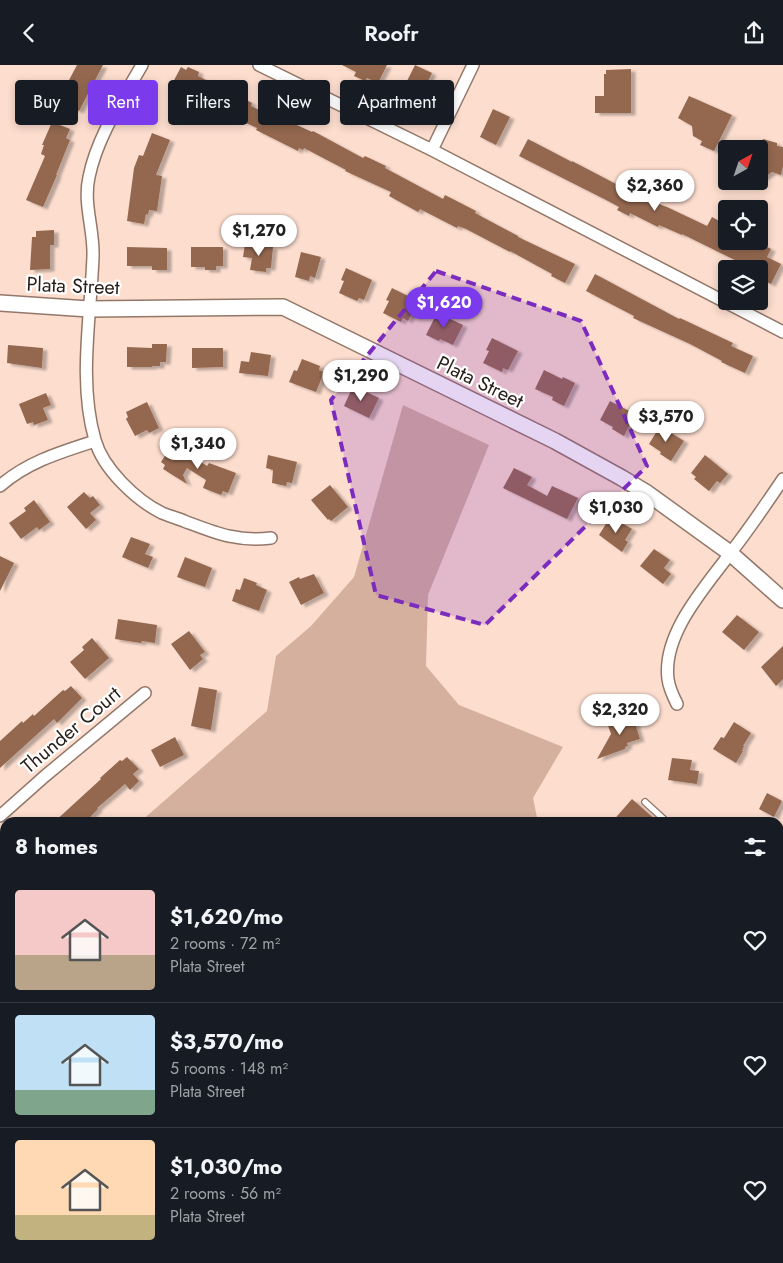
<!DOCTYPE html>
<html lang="en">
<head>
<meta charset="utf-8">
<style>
	body { margin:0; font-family:Jost,sans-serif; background:#20242c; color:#f1f3f6; height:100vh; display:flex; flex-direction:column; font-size:19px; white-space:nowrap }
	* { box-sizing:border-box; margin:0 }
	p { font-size:16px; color:#9ea1a6 }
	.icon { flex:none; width:28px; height:28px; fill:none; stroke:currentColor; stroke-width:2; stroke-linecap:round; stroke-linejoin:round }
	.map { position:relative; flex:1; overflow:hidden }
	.sheet { position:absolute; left:0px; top:752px; width:784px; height:446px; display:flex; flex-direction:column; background:#171b24; border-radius:15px 15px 0 0; box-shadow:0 2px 8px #0003 }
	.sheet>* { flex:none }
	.hud { position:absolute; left:15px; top:15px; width:500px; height:45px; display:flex; gap:10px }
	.needle { width:32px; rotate:40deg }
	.buttons { position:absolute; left:718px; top:75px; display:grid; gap:10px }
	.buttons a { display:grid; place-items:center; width:50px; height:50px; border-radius:5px; background:#171b24; box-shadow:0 2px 8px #0003; font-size:25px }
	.price { position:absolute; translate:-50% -42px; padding:0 11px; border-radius:18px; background:#fff; color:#222; font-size:16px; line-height:32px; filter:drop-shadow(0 1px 2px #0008) }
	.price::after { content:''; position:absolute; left:50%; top:30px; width:15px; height:11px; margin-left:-8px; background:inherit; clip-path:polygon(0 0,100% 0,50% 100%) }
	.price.on { background:#7c3aed; color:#fff }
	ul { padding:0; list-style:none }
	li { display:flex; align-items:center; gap:15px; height:125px; padding:0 15px }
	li+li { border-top:1px solid #363941 }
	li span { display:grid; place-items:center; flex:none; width:140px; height:100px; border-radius:5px; color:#555 }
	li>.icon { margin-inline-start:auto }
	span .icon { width:60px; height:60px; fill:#fffc; stroke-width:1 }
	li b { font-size:21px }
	h2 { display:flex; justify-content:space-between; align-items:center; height:60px; padding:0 15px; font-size:21px }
	.pill { padding:0 18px; border-radius:5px; background:#171b24; box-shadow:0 2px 8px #0003; font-size:18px; line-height:45px }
	.pill.on { background:#7c3aed; color:#fff }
	header { display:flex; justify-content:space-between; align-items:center; height:65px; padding:0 15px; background:#171b24; font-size:22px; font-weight:600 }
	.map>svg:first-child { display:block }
</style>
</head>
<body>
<header><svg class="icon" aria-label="back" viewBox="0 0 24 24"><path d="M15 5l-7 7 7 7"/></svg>Roofr<svg class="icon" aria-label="share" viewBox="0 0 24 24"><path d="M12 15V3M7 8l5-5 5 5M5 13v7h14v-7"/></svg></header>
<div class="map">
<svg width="783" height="1198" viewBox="0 0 783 1198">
	<defs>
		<filter id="shadow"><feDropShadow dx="4.5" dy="2.5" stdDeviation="1" flood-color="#0004"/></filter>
	</defs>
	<rect width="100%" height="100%" fill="#fcddce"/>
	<path fill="#d5b09e" d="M403 340 489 380 428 530 426 601 459 640 563 682 533 733 538 757H140L267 646 276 591 311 561 354 512Z
		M5 895V946L0 942V902Z
		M121 1194H387L391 1198H122Z"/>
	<path fill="#946850" filter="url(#shadow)" d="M77 0H103L79 46 58 36Z
		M342 0H387L378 18 367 13 365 16 354 11 356 7Z
		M415 0 432 8 418 36 401 28Z
		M181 2 186 5 188 2 199 7 198 11 208 16 207 18 229 30 230 27 252 38 251 41 274 52 275 50 312 67 313 66 363 93 365 91 386 101 385 103 443 134 445 130 476 146 475 148 518 171V172L575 199 565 218 551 211 552 209 510 186V187L466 164 458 161 457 163 420 144 418 147 389 131 391 127 345 106 346 105 304 83 303 85 299 83 298 86 256 65 257 63 211 42 212 40 172 19Z
		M631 4V48H595V31H604V9H606V5Z
		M689 31 732 50 714 86 700 80 702 76 693 71 692 61 678 53Z
		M493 44 510 52 496 80 480 72Z
		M52 57 70 64 66 73 70 75 56 110H57L43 142 26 135 45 91 41 89 44 80H42Z
		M152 68 170 75 156 110 162 111 157 146 149 145 148 150 146 149 144 159 127 156 134 103 139 90 143 91Z
		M528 74 572 97V96L658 141 659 139 667 142 707 161 712 152 723 158 719 166 726 169V176H755L771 184 767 192 781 199 771 219 759 213V204H741L743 199 682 169V170L659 160 658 162 630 148 629 151 617 145 619 142 608 136 519 91Z
		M763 74 777 78V81L783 82V101L781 110 772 107 759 116V88Z
		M54 165V180H50V204L30 205 32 172H36V166Z
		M245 179 273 182 271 203H266V207L250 205 252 193 243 192Z
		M127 182 167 183V205H152V201H127Z
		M191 182H223V201H216V205H205V202H191Z
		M301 187 321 192 315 213 310 211 309 216 295 212Z
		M346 203 372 215 364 235 359 233 357 236 339 228 344 216 341 215Z
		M595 209 679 254 680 253 733 278 731 281 753 291 745 308 721 297 722 296 690 279 633 253 634 251 586 226Z
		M392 223 418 236 408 256 403 253 401 257 383 248 389 236 386 235Z
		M437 248 463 260 453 280 440 274 439 276 426 270Z
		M492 273 518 286 508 305 503 303 502 307 483 298 489 286 486 285Z
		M152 279H167L166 297H160V301H152V302H127V282L152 283Z
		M8 280 43 283 42 303 7 298Z
		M192 283H223V302L192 303Z
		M251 287 271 290 268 311 239 308 241 296 249 297Z
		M302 294 320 301 319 305 324 307 316 327 289 317 294 305 297 306Z
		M544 305 562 314 563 312 575 318 564 341 552 335 553 332 535 324Z
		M353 321 379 333 369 353 344 341Z
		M46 328 51 340 43 343 48 355 34 360 33 357 27 359 19 339Z
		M610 336 635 349 624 371 612 364 613 362 600 355Z
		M147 337 159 363 149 368 147 365 135 371 126 354 128 352 126 347Z
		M660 361 684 376 671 396 660 389 661 387 649 379Z
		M171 378 207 401 209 398 236 408 228 428 223 426 221 430 203 423 206 415 187 403 183 410 187 419 163 404 165 400 161 397 170 383 171 386Z
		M268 390 297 397 292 418 287 417 286 421 272 418 273 405 266 403Z
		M705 390 728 409 720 418 717 416 709 426 694 414 696 412 691 408Z
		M514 403 532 412 527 420 547 431 552 421 578 433 567 454 503 423Z
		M330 420 348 442 331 456 329 454 328 455 311 435Z
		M84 427 90 433 93 431 100 440 90 448 96 455 86 464 67 442Z
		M34 435 50 457 39 465 37 462 21 474 9 458 26 446 24 443Z
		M609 454 620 460 622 458 632 464 625 475 628 477 622 487 599 470Z
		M131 472 150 479 145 489 153 492 148 503 122 492Z
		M654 484 670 495 664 503 671 509 663 519 640 501Z
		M0 491 14 498 0 526Z
		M185 492 212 503 205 522 177 512Z
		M314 509 324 528 301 540 289 517 299 512 300 514Z
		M244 513 257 518 256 520 267 525 259 546 232 536 236 524 240 525Z
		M737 550 759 567 744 585 722 567Z
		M118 554 157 560 155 578 142 576 141 578 115 574Z
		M189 566 205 587 200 590 203 594 190 605 171 579Z
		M92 573 109 593 85 614 70 597 84 585 82 582Z
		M783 581V614L776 621 761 602Z
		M71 621 82 633 57 658 54 654 0 703V676L22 656 23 658 33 649 34 651 63 625 65 626Z
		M199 622 217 625 211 665 191 661Z
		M629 651 631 656 634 655 640 674 627 678 628 681 625 682V684L597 694 611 669 607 658Z
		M734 657 751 668 743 681H744L742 686H743L736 698 713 684 721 672 724 673Z
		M175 672 184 690 160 702 151 685Z
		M127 692 139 704 133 709 139 716 130 725 125 719 103 738 97 743 98 744 84 758H53L101 714 100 713 120 695 122 696Z
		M672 693 692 695 690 705 699 706 697 719 668 715Z
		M767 728 782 736 774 752 759 744Z
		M632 734 659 758H611Z"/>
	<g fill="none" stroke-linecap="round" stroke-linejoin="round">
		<defs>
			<path id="service" d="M645 737 668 758
				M779 836 783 839"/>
			<path id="minor" d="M142 0C122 35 97 72 89 112 83 139 94 164 93 191 91 250 78 317 95 375 103 404 136 435 162 448 169 451 177 453 184 456 216 468 236 477 271 473
				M259 0 432 85 783 267
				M432 85 473 0
				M0 421C27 397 61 387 95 376
				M677 639C673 631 669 623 668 614 662 568 707 520 732 486 750 463 766 439 783 414
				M0 751 45 711 145 628
				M0 974 5 978
				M0 1110 5 1108
				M422 1194 425 1198
				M734 1194 739 1198"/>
			<path id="tertiary" d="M0 238 89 244 283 242 555 376 622 413 647 428 730 488 783 535"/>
			<path id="secondary" d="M779 913 783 908
				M461 1198 466 1194"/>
		</defs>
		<use href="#service" stroke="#93786a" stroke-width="8"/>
		<use href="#minor" stroke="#93786a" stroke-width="14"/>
		<use href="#tertiary" stroke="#93786a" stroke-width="18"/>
		<use href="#secondary" stroke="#93786a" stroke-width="19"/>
		<use href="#service" stroke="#fff" stroke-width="5.5"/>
		<use href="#minor" stroke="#fff" stroke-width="11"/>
		<use href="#tertiary" stroke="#fff" stroke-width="15"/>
		<use href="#secondary" stroke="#cae8e9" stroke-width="16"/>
	</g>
	<path fill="#7b2cbf" fill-opacity="0.2" stroke="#7b2cbf" stroke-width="4" stroke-dasharray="10 6" stroke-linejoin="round" d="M436 206 581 256 647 401 485 560 376 530 331 335Z"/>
	<g text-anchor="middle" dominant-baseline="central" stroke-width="4.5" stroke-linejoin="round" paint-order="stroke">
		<g font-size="20" fill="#281e18" stroke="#fff">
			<text transform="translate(73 221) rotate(2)">Plata Street</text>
			<text transform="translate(480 317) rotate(26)">Plata Street</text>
			<text transform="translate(71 665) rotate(-40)">Thunder Court</text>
		</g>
	</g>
</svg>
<div class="buttons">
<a><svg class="needle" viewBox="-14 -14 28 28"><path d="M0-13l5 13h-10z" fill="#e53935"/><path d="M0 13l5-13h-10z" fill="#9ea1a6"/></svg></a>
<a><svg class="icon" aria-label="locate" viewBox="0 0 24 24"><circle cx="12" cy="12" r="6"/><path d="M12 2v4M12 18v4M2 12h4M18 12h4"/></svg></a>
<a><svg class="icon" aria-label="layers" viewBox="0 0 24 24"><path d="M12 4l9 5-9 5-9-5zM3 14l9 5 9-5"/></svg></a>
</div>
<b class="price" style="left:655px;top:147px">$2,360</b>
<b class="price" style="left:259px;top:192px">$1,270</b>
<b class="price on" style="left:444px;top:264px">$1,620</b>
<b class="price" style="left:361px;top:337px">$1,290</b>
<b class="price" style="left:666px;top:378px">$3,570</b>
<b class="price" style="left:198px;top:405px">$1,340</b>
<b class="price" style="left:616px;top:469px">$1,030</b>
<b class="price" style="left:620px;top:671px">$2,320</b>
<div class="hud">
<a class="pill">Buy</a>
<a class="pill on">Rent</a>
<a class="pill">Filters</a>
<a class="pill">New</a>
<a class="pill">Apartment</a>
</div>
<section class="sheet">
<h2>8 homes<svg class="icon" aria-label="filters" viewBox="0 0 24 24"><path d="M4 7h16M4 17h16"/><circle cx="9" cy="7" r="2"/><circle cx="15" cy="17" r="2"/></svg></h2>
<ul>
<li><span style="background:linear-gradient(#f6c9c9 65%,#b9a48a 0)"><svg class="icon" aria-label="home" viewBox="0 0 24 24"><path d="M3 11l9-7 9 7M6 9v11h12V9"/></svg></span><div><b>$1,620/mo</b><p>2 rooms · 72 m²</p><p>Plata Street</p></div><svg class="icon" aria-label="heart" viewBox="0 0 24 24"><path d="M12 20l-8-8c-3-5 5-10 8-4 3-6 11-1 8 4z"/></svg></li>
<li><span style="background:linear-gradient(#bfe0f5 75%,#7fa58c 0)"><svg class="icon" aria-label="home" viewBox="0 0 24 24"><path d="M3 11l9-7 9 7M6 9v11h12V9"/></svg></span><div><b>$3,570/mo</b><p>5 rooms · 148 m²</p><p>Plata Street</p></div><svg class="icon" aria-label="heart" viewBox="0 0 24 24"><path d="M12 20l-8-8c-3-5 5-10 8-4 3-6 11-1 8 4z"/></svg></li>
<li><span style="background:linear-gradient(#ffd9b3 75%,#c2b280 0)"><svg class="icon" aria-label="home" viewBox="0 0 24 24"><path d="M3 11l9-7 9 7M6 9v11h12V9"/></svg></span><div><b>$1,030/mo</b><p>2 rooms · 56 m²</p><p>Plata Street</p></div><svg class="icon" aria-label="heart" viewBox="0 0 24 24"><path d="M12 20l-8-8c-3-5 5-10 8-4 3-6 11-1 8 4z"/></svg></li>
</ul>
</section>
</div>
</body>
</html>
